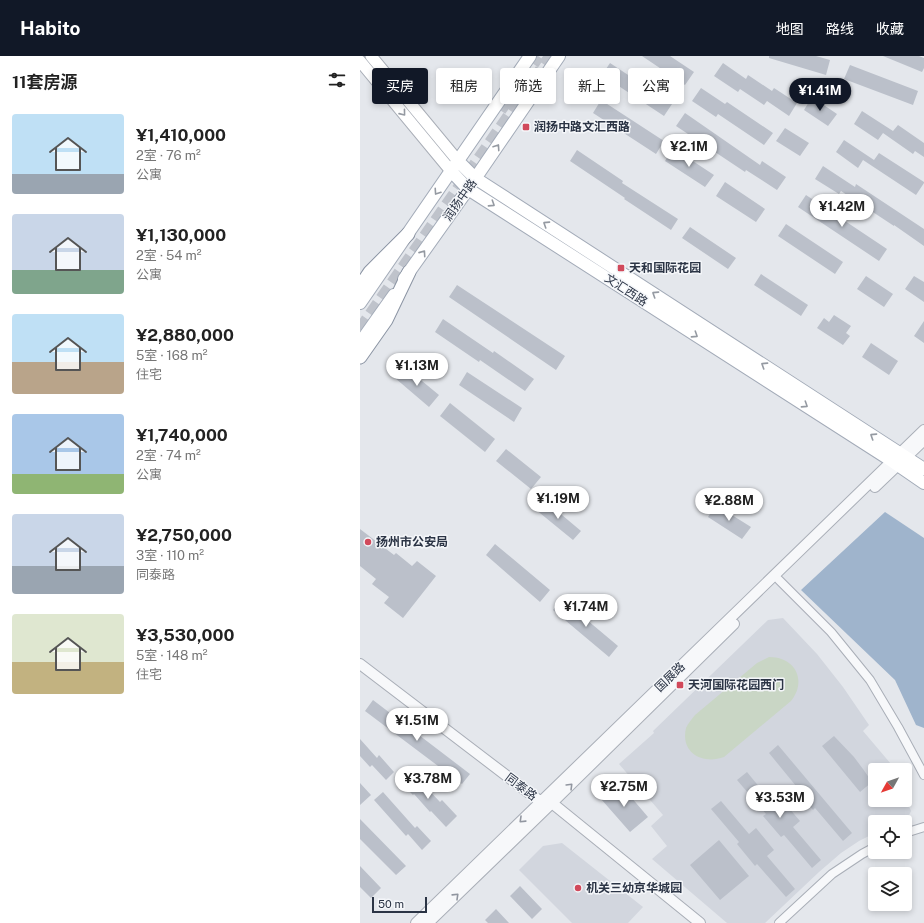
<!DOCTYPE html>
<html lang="zh">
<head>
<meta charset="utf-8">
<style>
	body { margin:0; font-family:"Public Sans","Noto Sans SC",sans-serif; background:#f6f6f6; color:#222; height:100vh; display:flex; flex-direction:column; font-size:15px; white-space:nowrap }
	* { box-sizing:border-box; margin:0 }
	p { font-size:13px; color:#767676 }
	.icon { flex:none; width:22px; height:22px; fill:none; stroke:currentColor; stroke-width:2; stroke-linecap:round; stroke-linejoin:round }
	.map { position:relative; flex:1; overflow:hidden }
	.panel { display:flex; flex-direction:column; background:#fff; width:360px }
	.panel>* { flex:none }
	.guide { position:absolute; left:12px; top:12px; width:380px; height:36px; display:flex; gap:8px }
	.needle { width:26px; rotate:230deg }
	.buttons { position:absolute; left:508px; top:707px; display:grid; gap:8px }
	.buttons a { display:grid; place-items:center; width:44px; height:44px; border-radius:4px; background:#fff; box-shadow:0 2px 6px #0003; font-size:20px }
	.scale { position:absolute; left:12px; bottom:10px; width:55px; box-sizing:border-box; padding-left:4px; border:2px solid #2b3445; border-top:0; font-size:11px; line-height:14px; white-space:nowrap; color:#2b3445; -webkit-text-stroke:3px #f4f6f9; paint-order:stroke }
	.price { position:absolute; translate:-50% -34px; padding:0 9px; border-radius:14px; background:#fff; color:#222; font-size:13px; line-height:26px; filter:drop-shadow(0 1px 2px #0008) }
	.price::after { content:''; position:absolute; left:50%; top:24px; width:12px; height:9px; margin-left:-6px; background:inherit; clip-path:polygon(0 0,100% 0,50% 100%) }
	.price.on { background:#111827; color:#fff }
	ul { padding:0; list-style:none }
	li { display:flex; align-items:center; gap:12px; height:100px; padding:0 12px }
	li span { display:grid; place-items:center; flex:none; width:112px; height:80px; border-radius:4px; color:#555 }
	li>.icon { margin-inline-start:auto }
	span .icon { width:48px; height:48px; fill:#fffc; stroke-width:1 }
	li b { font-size:17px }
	h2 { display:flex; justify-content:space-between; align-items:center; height:48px; padding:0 12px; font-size:17px }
	.chip { padding:0 14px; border-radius:4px; background:#fff; box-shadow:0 2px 6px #0003; font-size:14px; line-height:36px }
	.chip.on { background:#111827; color:#fff }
	header { display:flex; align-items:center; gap:24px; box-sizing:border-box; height:56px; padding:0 20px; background:#111827; color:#fff }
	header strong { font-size:19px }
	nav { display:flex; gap:22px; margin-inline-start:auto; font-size:14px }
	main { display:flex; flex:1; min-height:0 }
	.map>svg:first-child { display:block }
</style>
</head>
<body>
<header>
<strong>Habito</strong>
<nav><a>地图</a><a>路线</a><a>收藏</a></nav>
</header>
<main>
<section class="panel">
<h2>11套房源<svg class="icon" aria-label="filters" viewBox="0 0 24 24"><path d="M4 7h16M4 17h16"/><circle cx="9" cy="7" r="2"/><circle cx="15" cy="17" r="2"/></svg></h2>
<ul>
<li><span style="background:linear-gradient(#bfe0f5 75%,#9aa5b1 0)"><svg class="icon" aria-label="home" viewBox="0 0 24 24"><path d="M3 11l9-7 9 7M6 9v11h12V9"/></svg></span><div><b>¥1,410,000</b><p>2室 · 76 m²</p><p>公寓</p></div></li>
<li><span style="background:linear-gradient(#c9d6e8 70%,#7fa58c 0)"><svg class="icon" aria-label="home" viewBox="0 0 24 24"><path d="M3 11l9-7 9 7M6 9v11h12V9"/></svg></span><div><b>¥1,130,000</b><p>2室 · 54 m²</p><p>公寓</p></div></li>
<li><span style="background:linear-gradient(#bfe0f5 60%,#b9a48a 0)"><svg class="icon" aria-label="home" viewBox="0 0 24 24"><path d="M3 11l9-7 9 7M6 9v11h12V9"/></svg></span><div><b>¥2,880,000</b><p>5室 · 168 m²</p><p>住宅</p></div></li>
<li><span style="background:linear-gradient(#a9c7e8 75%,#8fb573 0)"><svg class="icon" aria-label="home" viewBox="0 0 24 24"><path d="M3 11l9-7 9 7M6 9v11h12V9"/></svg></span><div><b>¥1,740,000</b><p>2室 · 74 m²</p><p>公寓</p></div></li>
<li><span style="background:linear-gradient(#c9d6e8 65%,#9aa5b1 0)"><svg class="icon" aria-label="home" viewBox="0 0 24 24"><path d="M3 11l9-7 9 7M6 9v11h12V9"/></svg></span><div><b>¥2,750,000</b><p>3室 · 110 m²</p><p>同泰路</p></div></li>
<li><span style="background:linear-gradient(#dfe7d0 60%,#c2b280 0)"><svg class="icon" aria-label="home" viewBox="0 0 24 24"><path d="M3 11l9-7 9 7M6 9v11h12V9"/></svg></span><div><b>¥3,530,000</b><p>5室 · 148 m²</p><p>住宅</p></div></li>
</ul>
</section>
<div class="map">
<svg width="564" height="867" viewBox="0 0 564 867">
	<rect width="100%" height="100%" fill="#e4e7ec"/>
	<path fill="#d2d6de" d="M423 562 457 598 483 631 509 669 503 675 531 708 533 714H515V744H545V741L551 755 547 764 542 766H515V777L499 785 481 797 459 816 405 867H367L292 803 307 790 291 770 303 759 259 708 294 677 293 675 408 564Z
		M202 787 283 851 268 867H212L159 814 183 790Z"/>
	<path fill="#c9d6c5" d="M409 601C436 601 447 625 431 645L364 701C343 709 320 697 326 672 328 667 332 663 335 659L397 607Z"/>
	<path fill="#9fb4cc" d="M525 456 564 482V672L556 669 535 624 441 534Z"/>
	<path fill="#bbc0ca" d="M282 0H310L334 16 325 29Z
		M409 0H456L470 4 466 19 409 2Z
		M523 0H559L564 2V12L562 16Z
		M250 7 312 48 304 60 242 19Z
		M363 7 386 23 388 19 412 35 414 32 437 47 429 60 407 45 404 49 380 33 378 36 354 20Z
		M490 9 558 35 553 49 484 23Z
		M341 32 365 48 367 46 413 77 404 89 358 58 356 61 332 45Z
		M452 41 477 58 468 70 444 54Z
		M241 44 304 85 296 98 233 57Z
		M502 55 533 75 538 69 564 87V101L555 95 553 98 523 77 518 84 494 68Z
		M325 57 400 109 402 105 426 121 417 134 386 114 385 116 316 70Z
		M425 72 449 87 440 100 416 85Z
		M484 84 514 104 519 97 564 126V127L556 139 503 104 498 112 476 96Z
		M313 92 354 119 345 131 305 105Z
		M217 94 263 125 262 127 318 163 311 174 264 143 265 142 210 105Z
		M463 110 495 131 496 128 564 173V190L534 169V170L481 135 479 138 455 123Z
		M365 126 405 153 396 166 356 140Z
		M446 139 527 193 519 205 438 151Z
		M426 168 483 206 475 218 418 180Z
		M330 171 376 202 368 213 322 182Z
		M401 218 448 249 441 260 394 229Z
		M506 220 533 238 524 251 497 233Z
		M554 220 564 226V246L545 233Z
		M97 229 205 300 196 314 89 241Z
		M474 259 491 270 486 277 490 280 483 289 457 272 464 262 469 266Z
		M83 263 133 297 134 295 174 323 165 335 120 304 119 306 75 276Z
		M564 265V287L554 280Z
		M511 287 538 305 529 319 502 301Z
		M45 311 79 339 69 351 35 322Z
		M107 316 162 352 154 366 99 329Z
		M90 347 135 383 125 396 80 360Z
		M146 393 181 421 171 433 136 405Z
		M183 443 221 475 213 484 175 453Z
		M356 449 391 471 382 483 348 461Z
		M0 473 34 499 36 497 52 510 57 505 76 520 43 562 24 547 29 541 12 528 16 523 0 510Z
		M135 488 190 534 180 546 126 499Z
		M202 543 258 590 249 601 193 554Z
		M13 644 110 718 102 728 5 655Z
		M474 680 494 701 503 713 512 726 500 736 462 690Z
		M0 683 17 702 19 699 34 716 26 724 12 709 10 711 0 700Z
		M418 689 492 777 483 785 455 752 453 754 434 732 436 730 409 697Z
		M47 715 61 730 63 728 80 746 82 744 97 760 86 771 71 755 70 756 54 738 53 739 38 724Z
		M387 716 415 750 422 744 440 765 433 771 461 804 452 812 424 779 421 781 403 760 406 758 377 724Z
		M0 727 11 739 0 749Z
		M259 727 288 761 270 776 241 743Z
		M23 736 55 772 57 770 71 785 62 794 48 778 46 780 14 744Z
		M361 745 389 778 396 772 414 794 407 800 435 833 426 841 397 808 395 810 377 788 379 786 351 753Z
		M0 763 46 810 36 819 0 783Z
		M359 784 389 820 360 844 330 809Z
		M0 810 21 832 11 842 0 831Z
		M160 830 182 853 172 863 150 840Z
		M136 853 149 867H128L125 864Z"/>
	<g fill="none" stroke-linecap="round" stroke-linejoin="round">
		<path stroke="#bfc3cb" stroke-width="13" stroke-dasharray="13 6" stroke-linecap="butt" d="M140 54 178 0
			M0 274 191 0"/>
		<defs>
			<path id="minor" d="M419 524 471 576 510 624 538 671 564 719
				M545 777 564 771
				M419 867 472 818 502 798 515 791"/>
			<path id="tertiary" d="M515 431 564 384
				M0 608 181 746 192 747 340 867
				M56 867 564 374
				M68 867 192 747 374 568"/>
			<path id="secondary" d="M11 0 98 105
				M0 5 91 115"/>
			<path id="primary" d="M98 105 115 122 564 413
				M91 115 108 133 532 405 564 427
				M44 223 108 133 199 0
				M0 247 170 0
				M0 287 34 239"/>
			<path id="trunk" d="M0 231 10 216 48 178
				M0 301 26 264 49 216"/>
		</defs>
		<use href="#minor" stroke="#a9aeb7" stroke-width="10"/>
		<use href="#tertiary" stroke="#a9aeb7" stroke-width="12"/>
		<use href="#secondary" stroke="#a9aeb7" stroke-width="13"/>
		<use href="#primary" stroke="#a3abb8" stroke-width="14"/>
		<use href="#trunk" stroke="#8b94a3" stroke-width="15"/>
		<use href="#minor" stroke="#f7f8fa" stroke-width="8"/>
		<use href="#tertiary" stroke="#f7f8fa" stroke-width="10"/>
		<use href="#secondary" stroke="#fff" stroke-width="11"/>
		<use href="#primary" stroke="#fff" stroke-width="12"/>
		<use href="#trunk" stroke="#fff" stroke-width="13"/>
	</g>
	<defs><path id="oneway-chevron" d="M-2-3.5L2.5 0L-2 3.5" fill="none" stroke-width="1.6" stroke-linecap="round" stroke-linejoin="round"/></defs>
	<g stroke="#959aa2">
		<use href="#oneway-chevron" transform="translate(43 57) rotate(51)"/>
		<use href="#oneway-chevron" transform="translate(137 91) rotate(-56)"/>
		<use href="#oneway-chevron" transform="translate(77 136) rotate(124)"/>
		<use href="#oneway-chevron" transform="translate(132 148) rotate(33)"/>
		<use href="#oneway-chevron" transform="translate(186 168) rotate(-147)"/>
		<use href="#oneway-chevron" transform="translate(63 197) rotate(-55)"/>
		<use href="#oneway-chevron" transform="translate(295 238) rotate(-147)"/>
		<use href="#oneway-chevron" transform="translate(335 279) rotate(33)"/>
		<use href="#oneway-chevron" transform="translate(404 309) rotate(-147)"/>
		<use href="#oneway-chevron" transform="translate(445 349) rotate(33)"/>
		<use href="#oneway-chevron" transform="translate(513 380) rotate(-147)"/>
	</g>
	<g stroke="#9196a0">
		<use href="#oneway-chevron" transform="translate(210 730) rotate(-45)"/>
		<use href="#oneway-chevron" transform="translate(162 764) rotate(136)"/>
		<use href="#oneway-chevron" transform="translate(96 840) rotate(-44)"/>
	</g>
	<g fill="#d1495b" stroke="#f4f6f9" stroke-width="1.5">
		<rect x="162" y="67" width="8" height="8" rx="2"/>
		<rect x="257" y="208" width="8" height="8" rx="2"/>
		<circle cx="8" cy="486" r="4"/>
		<rect x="316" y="625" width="8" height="8" rx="2"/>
		<circle cx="218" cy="832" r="4"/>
	</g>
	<g text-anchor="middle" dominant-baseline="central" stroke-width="3" stroke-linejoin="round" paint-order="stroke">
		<g font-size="12" font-weight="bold" fill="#2b3445" stroke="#f4f6f9" text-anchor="start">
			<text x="174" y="71">润扬中路文汇西路</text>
			<text x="269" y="212">天和国际花园</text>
			<text x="16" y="486">扬州市公安局</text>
			<text x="328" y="629">天河国际花园西门</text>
			<text x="226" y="832">机关三幼京华城园</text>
		</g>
		<g font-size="12" fill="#2b3445" stroke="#f4f6f9">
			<text transform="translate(100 144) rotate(-55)">润扬中路</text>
			<text transform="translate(266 234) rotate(33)">文汇西路</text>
			<text transform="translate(310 621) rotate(-44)">国展路</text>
			<text transform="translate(161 731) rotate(37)">同泰路</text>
		</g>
	</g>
</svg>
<div class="buttons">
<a><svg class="needle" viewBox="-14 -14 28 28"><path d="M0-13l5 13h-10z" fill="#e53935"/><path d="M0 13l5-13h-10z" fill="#767676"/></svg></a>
<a><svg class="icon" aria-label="locate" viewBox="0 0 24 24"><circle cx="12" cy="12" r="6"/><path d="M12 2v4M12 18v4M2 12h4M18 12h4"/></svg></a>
<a><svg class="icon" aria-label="layers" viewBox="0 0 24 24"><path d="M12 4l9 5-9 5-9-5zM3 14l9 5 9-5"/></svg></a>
</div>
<div class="scale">50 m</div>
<b class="price on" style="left:460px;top:56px">¥1.41M</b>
<b class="price" style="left:329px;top:112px">¥2.1M</b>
<b class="price" style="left:482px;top:172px">¥1.42M</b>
<b class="price" style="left:57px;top:331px">¥1.13M</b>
<b class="price" style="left:198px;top:464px">¥1.19M</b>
<b class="price" style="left:369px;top:466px">¥2.88M</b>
<b class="price" style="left:226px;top:572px">¥1.74M</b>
<b class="price" style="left:57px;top:686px">¥1.51M</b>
<b class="price" style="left:68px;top:744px">¥3.78M</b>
<b class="price" style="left:264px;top:752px">¥2.75M</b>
<b class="price" style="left:420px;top:763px">¥3.53M</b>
<div class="guide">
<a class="chip on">买房</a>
<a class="chip">租房</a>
<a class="chip">筛选</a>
<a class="chip">新上</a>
<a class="chip">公寓</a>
</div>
</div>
</main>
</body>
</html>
